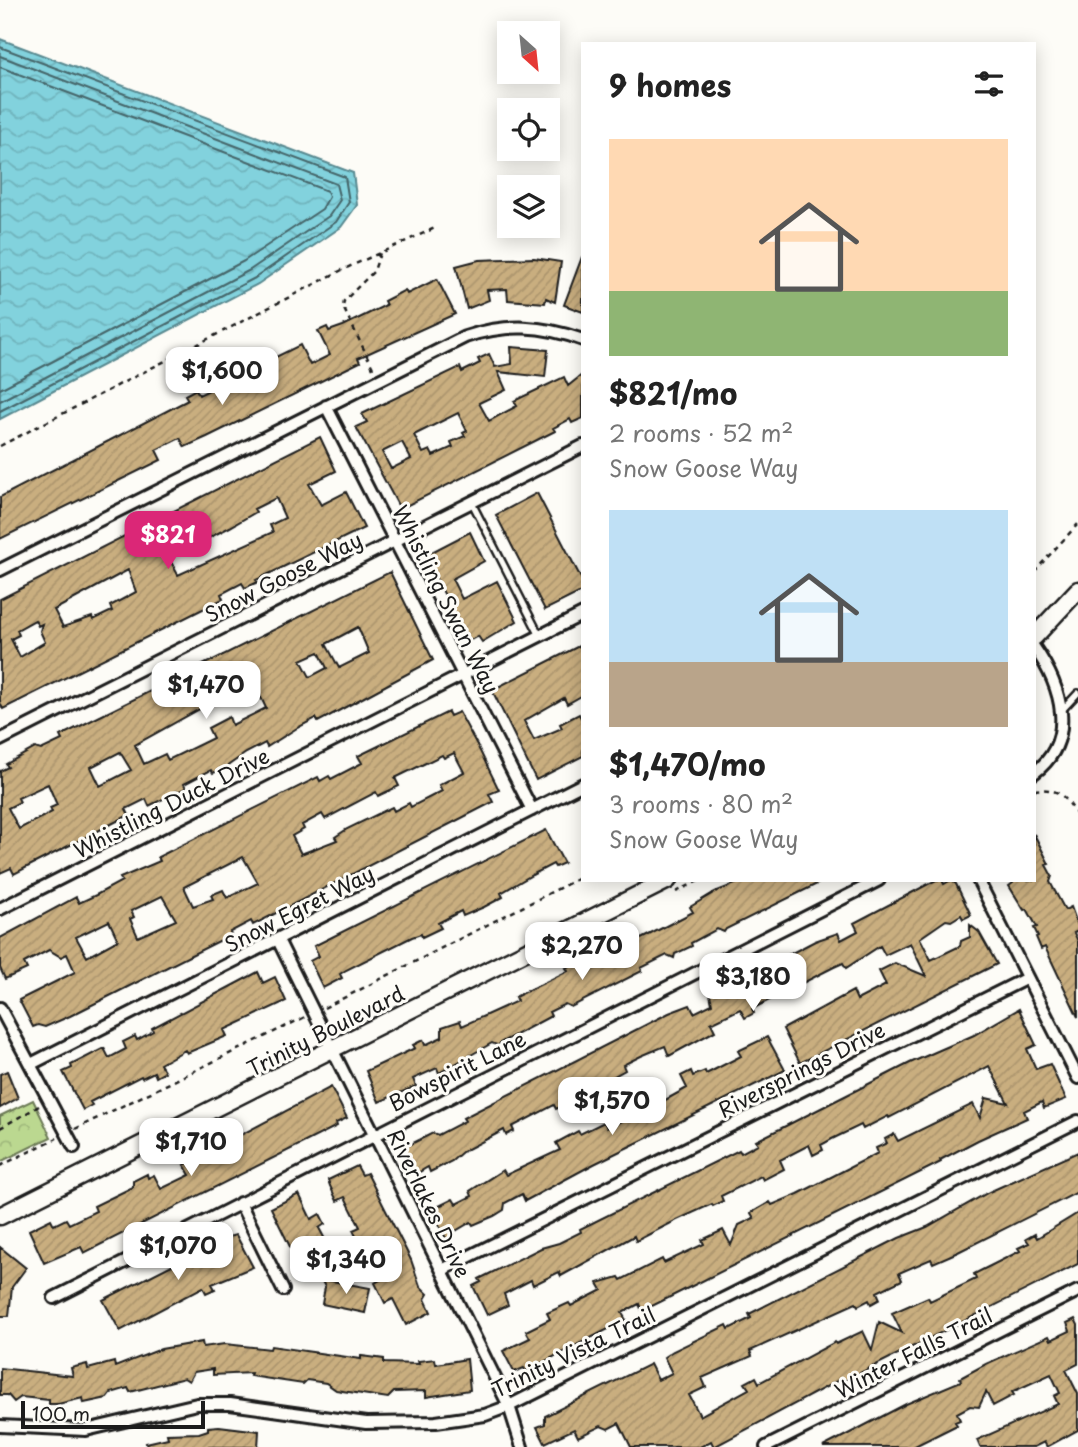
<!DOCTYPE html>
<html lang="en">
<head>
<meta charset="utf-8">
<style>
	body { margin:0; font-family:"Playpen Sans",sans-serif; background:#f6f6f6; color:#222; height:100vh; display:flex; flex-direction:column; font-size:26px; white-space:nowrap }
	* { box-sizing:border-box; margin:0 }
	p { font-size:23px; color:#767676 }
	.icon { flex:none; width:38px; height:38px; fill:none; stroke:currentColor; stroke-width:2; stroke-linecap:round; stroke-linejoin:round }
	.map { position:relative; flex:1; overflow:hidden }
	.sheet { position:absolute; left:581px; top:42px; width:455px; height:840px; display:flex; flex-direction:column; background:#fff; border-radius:0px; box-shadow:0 4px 18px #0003 }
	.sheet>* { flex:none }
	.needle { width:46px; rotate:153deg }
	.fabs { position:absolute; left:497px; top:21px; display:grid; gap:14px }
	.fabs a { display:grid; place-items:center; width:63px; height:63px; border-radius:0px; background:#fff; box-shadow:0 4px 18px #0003; font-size:35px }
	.scale { position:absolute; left:21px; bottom:18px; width:184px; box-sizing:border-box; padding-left:7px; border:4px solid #1c1c1c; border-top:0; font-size:19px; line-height:24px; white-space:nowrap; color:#1c1c1c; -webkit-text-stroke:5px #fdfcf7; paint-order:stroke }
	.price { position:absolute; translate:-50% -60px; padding:0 16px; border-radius:14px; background:#fff; color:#222; font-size:23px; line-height:46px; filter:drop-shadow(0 2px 4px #0008) }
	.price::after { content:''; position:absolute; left:50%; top:42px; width:21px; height:16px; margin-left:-10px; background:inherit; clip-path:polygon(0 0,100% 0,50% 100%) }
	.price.active { background:#db2777; color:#fff }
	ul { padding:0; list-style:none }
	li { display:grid; align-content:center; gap:14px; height:371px; padding:0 28px }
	li span { display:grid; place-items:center; height:217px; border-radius:0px; color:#555 }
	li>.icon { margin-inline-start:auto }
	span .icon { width:126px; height:126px; fill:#fffc; stroke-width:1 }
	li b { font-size:30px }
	h2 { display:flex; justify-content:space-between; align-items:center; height:84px; padding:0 28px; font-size:30px }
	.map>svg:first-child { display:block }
</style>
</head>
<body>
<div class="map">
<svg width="1078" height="1447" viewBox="0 0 1078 1447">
	<defs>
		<pattern id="park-crowns" width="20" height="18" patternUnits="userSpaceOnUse" patternTransform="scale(1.75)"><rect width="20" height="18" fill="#bbd890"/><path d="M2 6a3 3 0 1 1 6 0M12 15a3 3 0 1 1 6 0" fill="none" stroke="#a0b97c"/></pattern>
		<pattern id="water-waves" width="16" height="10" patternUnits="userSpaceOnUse" patternTransform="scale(1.75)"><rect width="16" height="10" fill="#82d2dd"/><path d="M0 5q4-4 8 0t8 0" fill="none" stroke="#70b4bd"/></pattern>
		<pattern id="building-hatch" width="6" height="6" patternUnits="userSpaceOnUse" patternTransform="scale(1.75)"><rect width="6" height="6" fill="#c9ae7f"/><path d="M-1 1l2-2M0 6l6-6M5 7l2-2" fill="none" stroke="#ac956d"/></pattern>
	</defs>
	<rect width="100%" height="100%" fill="#fdfcf7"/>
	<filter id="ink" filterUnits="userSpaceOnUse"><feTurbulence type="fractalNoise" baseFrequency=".0143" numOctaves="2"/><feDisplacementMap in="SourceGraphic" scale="14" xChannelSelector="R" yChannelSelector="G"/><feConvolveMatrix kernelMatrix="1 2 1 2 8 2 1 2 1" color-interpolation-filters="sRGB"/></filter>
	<g filter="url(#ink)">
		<path fill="url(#park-crowns)" stroke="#6c7a56" stroke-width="2" d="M33 1100 51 1137 0 1162V1116Z"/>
		<path fill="url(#water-waves)" stroke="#598990" stroke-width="2" d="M0 39 353 173 357 205 341 227 258 284 0 419Z"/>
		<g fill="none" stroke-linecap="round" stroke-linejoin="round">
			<path stroke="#456569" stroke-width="2" d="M0 47 345 177 349 202 336 222 255 278 0 411
				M0 56 336 184 340 200 329 216 250 270 0 401
				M0 67 327 191 329 197 322 209 244 261 0 389"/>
		</g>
		<path fill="url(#building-hatch)" stroke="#1c1c1c" stroke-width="2" fill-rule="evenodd" d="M582 257H583V312L564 305Z
			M534 258 561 262 555 302 546 298 545 303 508 300 507 289 487 290 489 300 467 309 456 266 479 260Z
			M437 279 455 314 358 358 360 362 207 437 185 447 180 438 156 450 161 460 0 539V497L188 400 185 395 196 389 199 395 300 345 310 365 330 355 318 331 327 327 329 331 343 326 386 305 384 301 405 290 407 294Z
			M511 347 548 350 545 377 498 372 506 390 479 403 489 421 517 406 514 401 564 377 568 386 583 374V418L572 423 570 419 553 428 555 431 400 509 356 427 367 422 362 414 460 367 462 372 480 363 478 359 489 354 495 367 512 364ZM458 413 467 431 463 433 465 436 451 442 453 447 433 456 430 450 423 453 414 435ZM402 442 411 459 391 469 382 452Z
			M320 437 336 471 309 484 321 505 346 492 364 528 256 580 258 582 245 588 242 583 221 594 223 599 3 709 0 703V599ZM276 498 285 518 270 525 273 532 178 575 169 558 230 527 256 512 254 509ZM128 570 136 592 110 606 112 611 93 620 92 617 63 627 54 610ZM35 620 38 626 42 624 40 631 45 642 20 657 11 639 19 635 17 630Z
			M537 493 583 582V591L545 610 496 515Z
			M470 532 484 561 452 579 462 599 497 581 517 621 482 642 478 636 469 641 424 556Z
			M390 572 433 660 329 716 318 722 316 718 297 728 267 747 265 743 246 753 223 769 213 773 211 770 184 784 186 788 175 793 149 806 146 799 126 809 129 815 35 863 14 874 11 868 0 873V771L8 767 6 764 35 748 41 750 62 740 60 736ZM358 627 369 653 339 668 326 644ZM319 652 327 668 310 677 301 660ZM255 685 266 708 232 725 229 717 208 728 213 738 168 760 165 754 144 764 135 745 225 695 227 699ZM120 752 131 770 100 786 91 767ZM48 784 57 805 50 808 52 812 19 829 8 808 20 802 18 798Z
			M583 644V695L567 704 564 698 524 721 534 740 562 728 560 724 579 714 583 722V756L536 780 492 690Z
			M448 712 450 716 459 712 477 745 499 790 489 794 493 802 253 925 251 921 230 932 231 935 70 1016 45 1027 38 1025 33 1027 19 1000 75 972 67 954 61 957 49 950 24 963 27 969 5 979 0 968V938L76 897 79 903 96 895 122 881 120 878 160 861 158 857 318 777 320 781 329 776 331 779 362 763 358 756ZM454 753 464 772 439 785 442 791 411 807 409 803 394 811 392 807 347 829 335 837 337 840 301 854 292 836 304 829 302 825 322 814 325 819 376 792 378 796 399 786 395 778 442 755 444 758ZM243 857 258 883 227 898 223 890 211 895 213 899 193 906 184 887ZM162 896 176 920 138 937 130 919 134 917 131 911ZM109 921 118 940 87 957 76 937Z
			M546 830 564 863 555 867 553 864 532 875 501 893 503 897 484 907 463 916 461 911 438 923 441 928 422 937 421 934 412 937 346 970 340 974 342 978 323 988 310 961 319 956 314 946Z
			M1034 834 1049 864 1046 865 1052 876 1050 882 1065 910 1071 907 1078 926V931L1074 933 1078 941V1017L1045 947 1041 949 1036 937 1038 936 1034 928 1037 927 1027 909 1024 910 1009 886 1013 883 1012 880H1034Z
			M745 880H825L726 929 724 932 717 929 691 943 692 946 675 954 674 958 667 955 641 968 642 971 571 1007 565 1004 549 1012 551 1016 500 1043 499 1046 492 1043 439 1073 437 1068 413 1079 416 1086 379 1102 366 1071 415 1048 413 1045 423 1040 425 1045 442 1037V1027L460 1021 462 1026 517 1001 515 997 568 971 566 968 608 947 611 953 643 938 693 912 690 907 715 892Z
			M936 880H942L944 884 951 880 956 884 971 915 963 919 961 915 951 921 946 920 920 938 931 960 960 946 961 941 970 937V925L979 932 997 964 800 1063 783 1029 853 991 857 1000 886 985 879 971 895 963 926 976 910 943 885 955 880 946 846 968 843 963 834 967 752 1009 754 1013 745 1018 740 1009 711 1023 715 1031 669 1056 665 1046 641 1056 623 1065 625 1070 607 1080 610 1085 556 1109 554 1105 512 1127 514 1131 506 1135 504 1130 462 1152 452 1161 430 1172 428 1167 416 1174 403 1148 433 1133 438 1135 465 1121 463 1118 669 1013 690 1005 694 1013 712 1004 710 994 770 964 773 971 791 962 788 955 815 941 838 933 841 940 858 931 854 923Z
			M258 972 263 983 275 977 286 1001 224 1030 227 1036 187 1053 185 1050 160 1064 165 1072 156 1077 154 1072 142 1078 141 1076 90 1102 92 1105 83 1110 63 1072 72 1068 71 1065 104 1048 109 1058 126 1049 123 1042 135 1036 137 1040 153 1031 152 1028Z
			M1019 1009 1036 1045 1027 1049 1036 1069 1050 1064 1066 1099 1044 1108 1042 1102 1024 1111 1027 1118 978 1140 940 1160 941 1162 662 1301 642 1311 639 1304 622 1313 626 1320 526 1371 524 1368 514 1372 503 1351 530 1338 526 1331 550 1319 547 1313 569 1303 571 1306 602 1290 598 1283 619 1277 621 1280 662 1259 664 1263 704 1244 702 1240 723 1230 731 1245 739 1225 754 1218 751 1213 770 1202 772 1205 798 1194 878 1153 876 1148 887 1143 885 1139 894 1134 898 1141 973 1104 980 1118 986 1098 1008 1103 989 1066 889 1118 888 1116 863 1129 861 1125 832 1139 821 1145 823 1150 813 1155 809 1145 780 1160 784 1169 763 1180 761 1176 721 1196 723 1201 713 1206 712 1204 677 1220 636 1241 634 1236 561 1276 559 1272 533 1285 531 1280 504 1294 508 1305 487 1315 473 1286 481 1282 479 1279 541 1248 559 1243 581 1232 580 1229 739 1150 741 1153 758 1144 756 1141 910 1063 974 1035Z
			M767 1037 785 1070 594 1164 525 1201 522 1194 505 1203 504 1210 494 1216 473 1225 471 1222 454 1232 453 1237 447 1240 432 1213 438 1210 437 1207 453 1199 456 1204 472 1196 470 1191 503 1170 506 1175 560 1150 556 1143 578 1131 580 1134 604 1122 607 1128 637 1113 633 1106 654 1096 658 1104 687 1088 681 1076 691 1071 693 1076 705 1071 706 1074 741 1056 738 1051Z
			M7 1071 18 1098 0 1108V1074Z
			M331 1087 347 1118 336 1123 337 1126 84 1253 81 1247 44 1263 29 1230 51 1219 54 1225 66 1219 69 1224 96 1211 94 1206 133 1187V1181L147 1174 148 1178 154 1175 161 1189 190 1175 184 1165Z
			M1078 1152V1192L958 1252 933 1263 931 1259 899 1273 902 1280 877 1292 880 1299 871 1304 869 1300 858 1306 856 1303 750 1351 752 1356 702 1378 706 1387 689 1395 700 1416 749 1389 745 1383 756 1377 759 1383 835 1342 836 1344 863 1331 872 1350 879 1322 902 1333 892 1313 928 1297 930 1301 976 1279 974 1274 1020 1251 1018 1248 1029 1243 1026 1239 1035 1234 1037 1238 1078 1213V1264L840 1383 839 1380 714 1447 711 1441 700 1447H631L619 1423 608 1429 601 1426 578 1437 574 1429 545 1443 537 1427 545 1424V1416L650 1364 658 1380 672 1373 664 1357 673 1351 727 1325 729 1329 751 1318 749 1314 899 1238 927 1227 989 1192Z
			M357 1166 362 1175 367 1173 411 1260 420 1286 428 1294 425 1299 431 1312 406 1325 393 1299 385 1303 375 1283 385 1277 370 1247 363 1251 353 1230 360 1227 345 1197 337 1201 330 1186 328 1180Z
			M299 1194 311 1219 320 1214 325 1224 319 1228 328 1245 337 1240 348 1262 320 1276 307 1249 294 1255 271 1208Z
			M236 1235 253 1267 212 1284 215 1289 206 1293 203 1287 120 1331 103 1300 225 1238Z
			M0 1247 26 1268 12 1287 9 1316H0Z
			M321 1279 370 1288 365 1313 322 1304 325 1287Z
			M1075 1319 1078 1325V1364L1066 1370 1078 1394V1430L1047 1447 1044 1442 1034 1447H980L977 1440 1058 1404 1054 1396 1060 1393 1051 1374 1012 1392 1014 1395 993 1406 986 1392 979 1407 970 1406 957 1413 960 1420 955 1422 957 1425 913 1447H823L906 1404 961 1381 960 1378 986 1364 1049 1336 1051 1340 1070 1331 1067 1323Z
			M202 1342 203 1347 225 1344 270 1349 271 1346 361 1359V1356L384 1359V1363L419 1364 418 1361 435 1359 436 1364 467 1359 470 1390 426 1397V1391L394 1392 388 1398 336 1390 326 1383 307 1380 303 1384 250 1376 251 1373 213 1375V1369L194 1372 189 1381 184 1378 130 1392 128 1388 111 1393 107 1398 84 1403 83 1398 58 1404H49V1400L21 1397 14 1402 8 1395H0V1368L73 1376 71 1368 87 1364 88 1369 114 1362 115 1367 161 1349Z
			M219 1426 259 1431 258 1447H147L146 1443 168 1438 167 1434 199 1433 208 1430V1427Z"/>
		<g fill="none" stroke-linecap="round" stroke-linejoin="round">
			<defs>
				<path id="service" d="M471 501 540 636
					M1064 708 1078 693"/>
				<path id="minor" d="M326 406 532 810
					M0 570 465 337C507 323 542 325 583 340
					M1034 647C1062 687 1078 740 1034 773
					M0 740 583 446
					M978 880 1078 1078
					M0 909 583 614
					M278 940 509 1406 522 1447
					M0 1008 74 1147
					M31 1064 583 784
					M240 1203 283 1290
					M442 1270 1027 978
					M54 1298 879 880
					M0 1426 86 1430 197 1404H230L366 1423 436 1422 485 1415 509 1406 1078 1121
					M766 1447 1078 1291"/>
				<path id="secondary" d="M1034 637 1078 590
					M0 1216 668 880"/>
			</defs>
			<use href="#service" stroke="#1c1c1c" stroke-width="10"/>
			<use href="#minor" stroke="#1c1c1c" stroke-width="16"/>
			<use href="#secondary" stroke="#1c1c1c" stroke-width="21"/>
			<path stroke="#1c1c1c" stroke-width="2.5" stroke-dasharray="5 5" stroke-linecap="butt" d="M373 368 343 307 344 301 374 271 380 253
				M0 446 342 270 435 228
				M1034 572 1078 524
				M1034 790C1059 787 1066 797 1078 817
				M676 892 700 880
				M324 1008 583 876
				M0 1128 39 1106
				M75 1129 305 1017
				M0 1166 57 1138"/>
			<use href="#service" stroke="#fdfcf7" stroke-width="5"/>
			<use href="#minor" stroke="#fdfcf7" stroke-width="10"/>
			<use href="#secondary" stroke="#fdfcf7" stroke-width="16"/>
		</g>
	</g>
	<g text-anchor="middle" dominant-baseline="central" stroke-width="6" stroke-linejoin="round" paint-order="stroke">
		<g font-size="21" fill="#1c1c1c" stroke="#fdfcf7">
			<text transform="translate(283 576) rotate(-27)">Snow Goose Way</text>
			<text transform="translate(447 599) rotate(63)">Whistling Swan Way</text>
			<text transform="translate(171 802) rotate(-27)">Whistling Duck Drive</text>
			<text transform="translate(299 908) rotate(-27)">Snow Egret Way</text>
			<text transform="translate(325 1030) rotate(-27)">Trinity Boulevard</text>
			<text transform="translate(801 1069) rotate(-27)">Riversprings Drive</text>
			<text transform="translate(457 1070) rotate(-27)">Bowspirit Lane</text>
			<text transform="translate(430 1203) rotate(64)">Riverlakes Drive</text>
			<text transform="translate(573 1351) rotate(-26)">Trinity Vista Trail</text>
			<text transform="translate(913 1352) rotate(-27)">Winter Falls Trail</text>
		</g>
	</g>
</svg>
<div class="fabs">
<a><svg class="needle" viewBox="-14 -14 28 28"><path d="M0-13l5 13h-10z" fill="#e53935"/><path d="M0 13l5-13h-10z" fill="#767676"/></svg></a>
<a><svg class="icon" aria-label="locate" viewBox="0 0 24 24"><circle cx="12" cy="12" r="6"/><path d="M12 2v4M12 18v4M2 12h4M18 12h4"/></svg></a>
<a><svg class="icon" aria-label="layers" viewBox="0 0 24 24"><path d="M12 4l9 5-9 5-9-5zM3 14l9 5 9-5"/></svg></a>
</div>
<div class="scale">100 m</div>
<b class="price" style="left:222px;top:407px">$1,600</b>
<b class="price active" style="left:168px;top:571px">$821</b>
<b class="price" style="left:206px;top:721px">$1,470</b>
<b class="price" style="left:582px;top:982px">$2,270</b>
<b class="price" style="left:753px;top:1013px">$3,180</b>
<b class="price" style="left:612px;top:1137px">$1,570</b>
<b class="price" style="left:191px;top:1178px">$1,710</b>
<b class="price" style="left:178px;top:1282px">$1,070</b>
<b class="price" style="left:346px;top:1296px">$1,340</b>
<section class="sheet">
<h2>9 homes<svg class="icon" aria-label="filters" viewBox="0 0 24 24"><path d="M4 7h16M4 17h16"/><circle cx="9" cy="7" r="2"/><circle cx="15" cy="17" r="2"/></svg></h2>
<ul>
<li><span style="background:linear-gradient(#ffd9b3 70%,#8fb573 0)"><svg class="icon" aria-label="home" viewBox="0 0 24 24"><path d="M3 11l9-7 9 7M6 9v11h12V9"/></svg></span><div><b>$821/mo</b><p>2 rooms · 52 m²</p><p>Snow Goose Way</p></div></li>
<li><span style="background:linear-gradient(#bfe0f5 70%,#b9a48a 0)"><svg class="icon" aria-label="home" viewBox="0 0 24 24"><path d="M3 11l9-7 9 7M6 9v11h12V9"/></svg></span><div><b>$1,470/mo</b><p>3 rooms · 80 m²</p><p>Snow Goose Way</p></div></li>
</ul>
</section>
</div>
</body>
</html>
